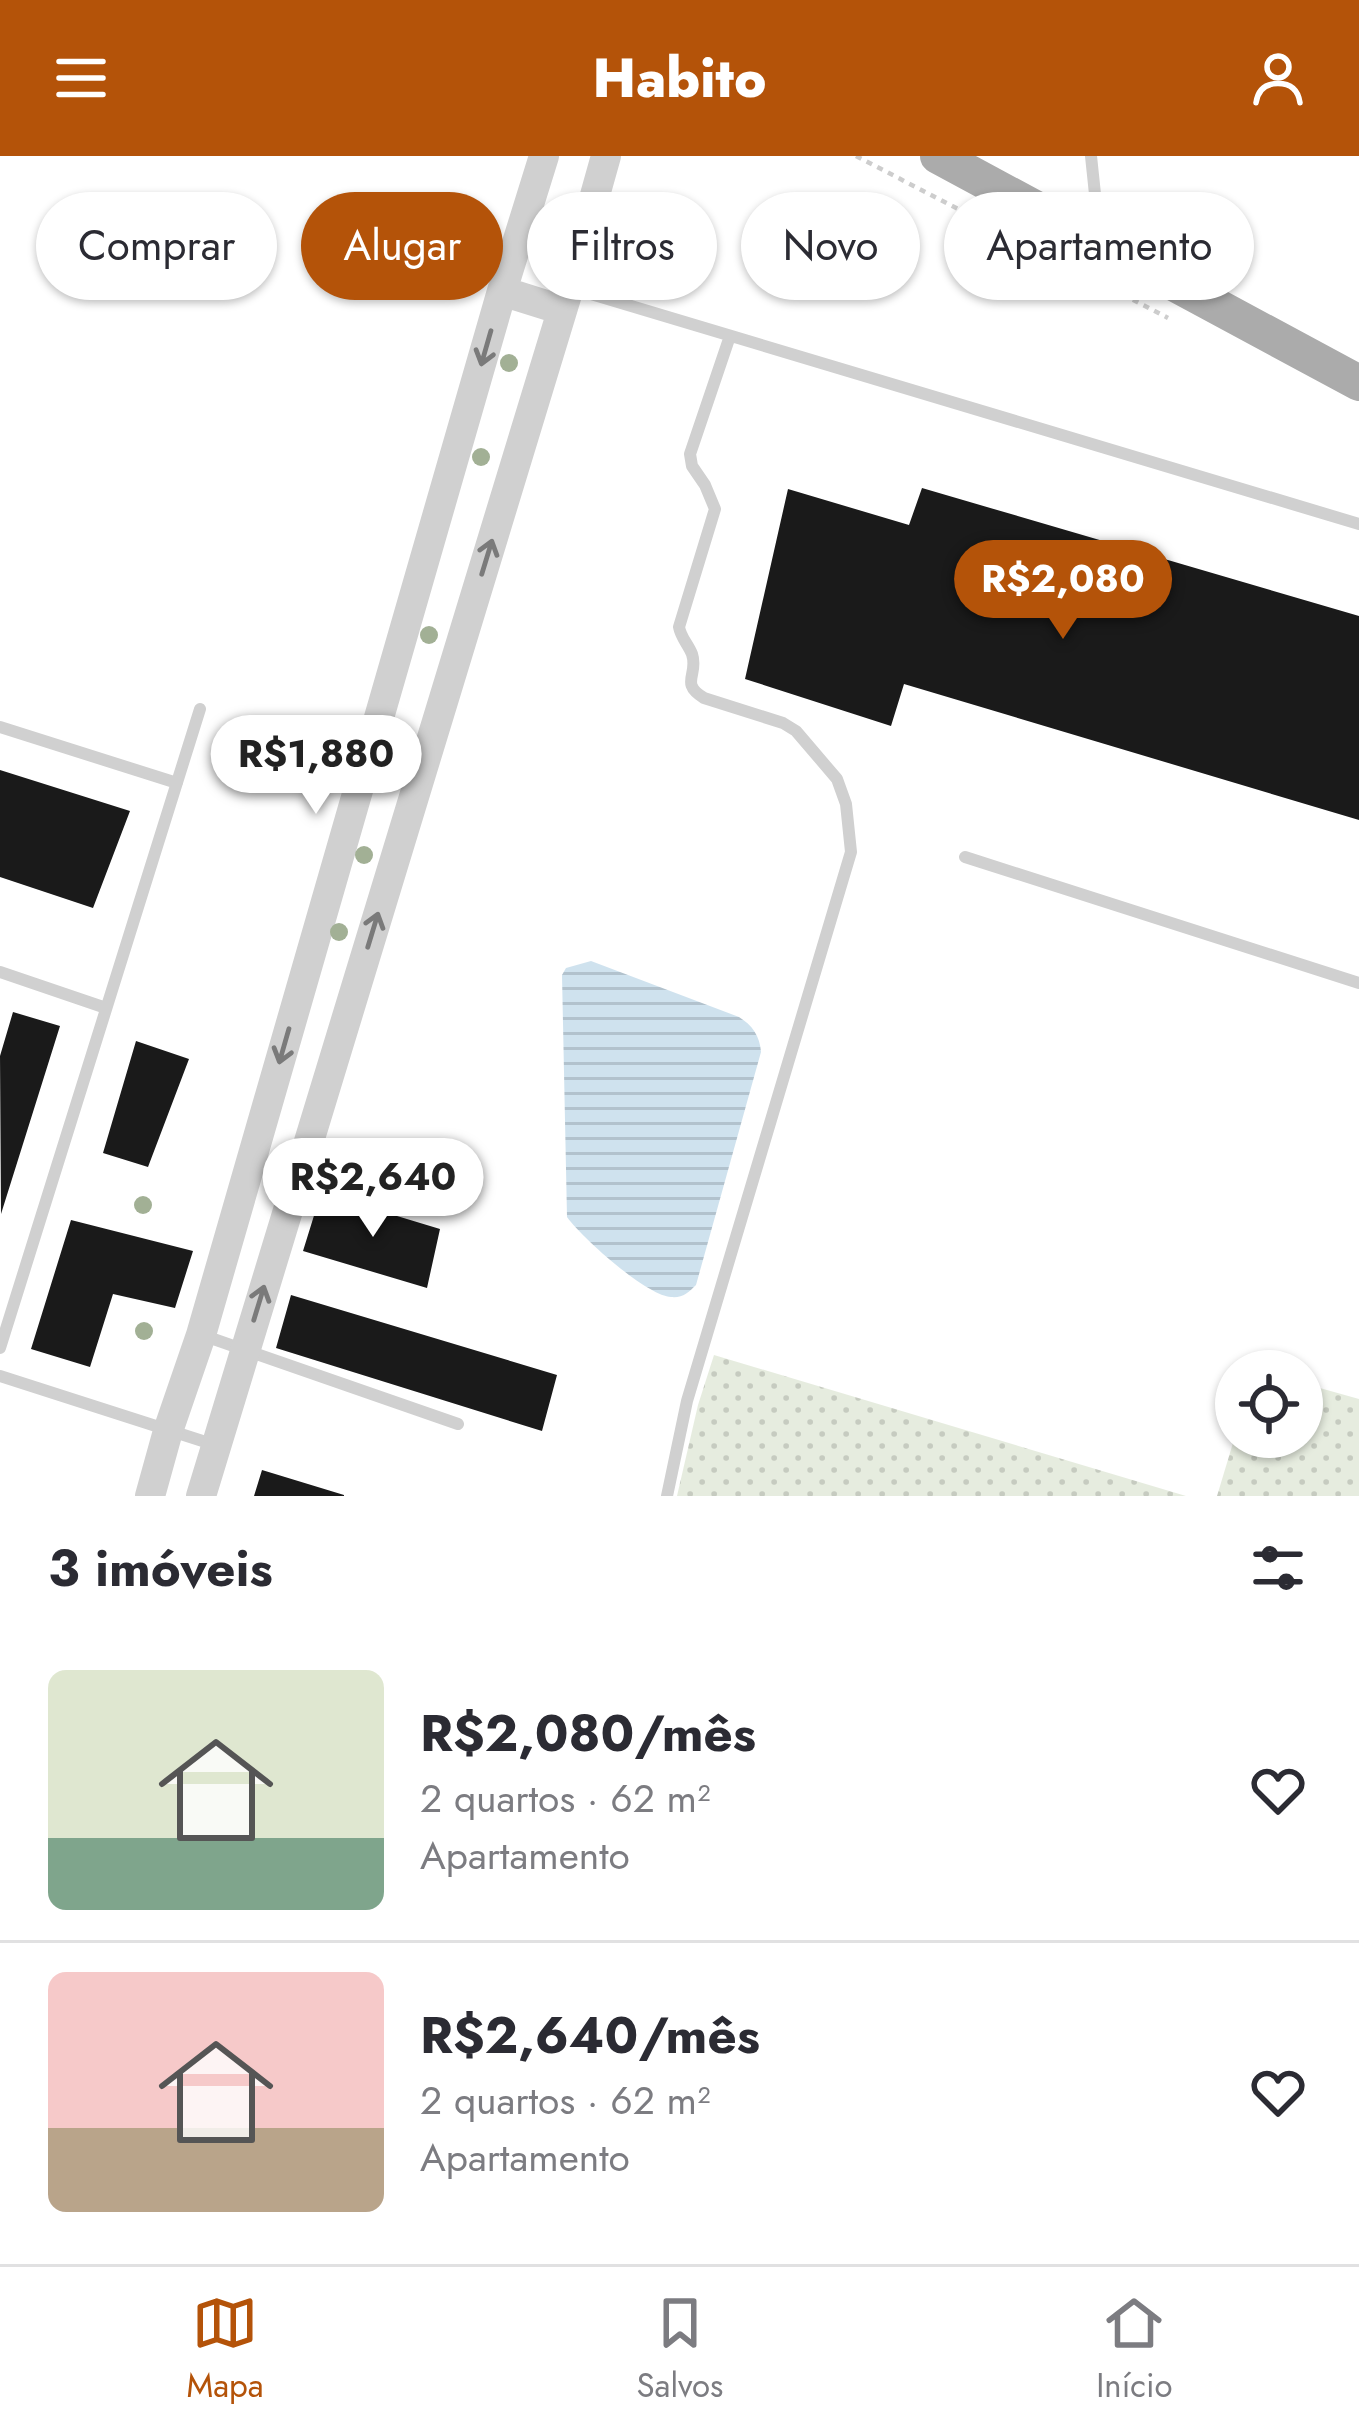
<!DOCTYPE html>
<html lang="pt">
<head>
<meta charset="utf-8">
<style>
	body { margin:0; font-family:Jost,sans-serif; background:#f7f7f7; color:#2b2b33; height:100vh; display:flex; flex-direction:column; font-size:45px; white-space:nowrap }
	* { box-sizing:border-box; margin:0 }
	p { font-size:39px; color:#7c7c81 }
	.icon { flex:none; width:66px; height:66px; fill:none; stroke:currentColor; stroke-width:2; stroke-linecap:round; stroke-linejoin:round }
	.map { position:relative; height:1340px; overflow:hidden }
	.sheet { display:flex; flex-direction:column; background:#fff; flex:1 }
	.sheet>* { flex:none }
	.guide { position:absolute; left:36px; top:36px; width:1287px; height:108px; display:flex; gap:24px }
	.tools { position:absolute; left:1215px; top:1194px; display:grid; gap:24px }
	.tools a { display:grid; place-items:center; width:108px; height:108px; border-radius:50%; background:#fff; box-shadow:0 3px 9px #0004; font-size:60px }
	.price { position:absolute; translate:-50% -102px; padding:0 27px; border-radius:42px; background:#fff; color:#222; font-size:39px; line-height:78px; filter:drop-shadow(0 3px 6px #0008) }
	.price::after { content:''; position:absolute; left:50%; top:72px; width:36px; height:27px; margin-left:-18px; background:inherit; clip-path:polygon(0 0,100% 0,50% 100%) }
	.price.selected { background:#b45309; color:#fff }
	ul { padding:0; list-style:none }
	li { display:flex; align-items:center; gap:36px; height:300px; padding:0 48px }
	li+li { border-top:3px solid #e1e1e2 }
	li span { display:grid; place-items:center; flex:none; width:336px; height:240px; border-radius:18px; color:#555 }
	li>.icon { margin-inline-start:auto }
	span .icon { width:144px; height:144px; fill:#fffc; stroke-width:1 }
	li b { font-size:51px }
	h2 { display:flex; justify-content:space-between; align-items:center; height:144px; padding:0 48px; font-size:51px }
	.tag { padding:0 42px; border-radius:54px; background:#fff; box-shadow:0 3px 9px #0004; font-size:42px; line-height:108px }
	.tag.selected { background:#b45309; color:#fff }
	header { display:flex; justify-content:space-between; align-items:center; height:156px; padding:0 48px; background:#b45309; color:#fff; font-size:54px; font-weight:800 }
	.tab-bar { display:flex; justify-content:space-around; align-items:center; height:168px; border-top:3px solid #e1e1e2; background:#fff; font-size:33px; color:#7c7c81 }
	.tab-bar a { display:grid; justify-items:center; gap:6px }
	.tab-bar .selected { color:#b45309 }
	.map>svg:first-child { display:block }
</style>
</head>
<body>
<header><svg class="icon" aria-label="menu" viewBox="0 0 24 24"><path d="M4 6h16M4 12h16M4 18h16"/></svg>Habito<svg class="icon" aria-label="person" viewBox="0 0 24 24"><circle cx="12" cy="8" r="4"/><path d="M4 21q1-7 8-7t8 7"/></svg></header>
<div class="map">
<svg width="1359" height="1340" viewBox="0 0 1359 1340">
	<defs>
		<pattern id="green-dots" width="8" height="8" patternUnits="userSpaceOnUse" patternTransform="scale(3)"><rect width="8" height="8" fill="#e6ecdf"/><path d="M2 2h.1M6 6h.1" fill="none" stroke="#c6cbc0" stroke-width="1.8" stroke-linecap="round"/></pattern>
		<pattern id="water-rules" width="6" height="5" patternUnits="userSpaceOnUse" patternTransform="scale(3)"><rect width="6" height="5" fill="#cfe2ee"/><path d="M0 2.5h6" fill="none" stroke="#b2c2cd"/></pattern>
	</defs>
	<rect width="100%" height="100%" fill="#fff"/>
	<path fill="url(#green-dots)" d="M714 1199 1186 1340H677L698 1249Z
		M1302 1227 1359 1243V1340H1217L1236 1277V1281H1302Z"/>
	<path fill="url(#water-rules)" d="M591 805 739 861C752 869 760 880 761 896L696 1129C688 1137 683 1142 671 1141 647 1140 582 1082 567 1061L562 819 566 812Z"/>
	<path fill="#1a1a1a" d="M922 332 1359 460V664L904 528 891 570 745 523 788 333 909 369Z
		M0 614 130 655 93 752 0 721Z
		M13 856 60 870 1 1058 0 900Z
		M136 885 189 903 148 1011 103 997Z
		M321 1037 440 1073 427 1132 303 1095Z
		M71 1064 193 1095 175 1152 113 1138 90 1211 31 1193Z
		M291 1139 557 1219 542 1275 276 1192Z
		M262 1314 344 1339V1340H254Z"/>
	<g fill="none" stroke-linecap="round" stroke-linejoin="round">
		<path stroke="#cdcdcd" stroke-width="4.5" stroke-dasharray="6 6" stroke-linecap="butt" d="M856 0 1168 162"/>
		<path stroke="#d0d0d0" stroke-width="12" d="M1091 0 1099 76
			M571 132 1359 368
			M0 571 177 627
			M965 701 1359 827
			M0 816 106 852
			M202 1179 458 1268
			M0 1192 200 553
			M0 1220 215 1289
			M667 1340 687 1245 851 696 846 648 837 623 796 575 783 567 704 542C679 527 699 519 692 498 688 488 681 482 679 471L715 353 705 329 692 310 690 298 730 180"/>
		<path stroke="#d0d0d0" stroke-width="30" d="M502 135 562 154
			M150 1340 168 1275 201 1179 502 135 544 0
			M201 1340 569 132 606 0"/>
		<path stroke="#ababab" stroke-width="36" d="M938 0 1359 227"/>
	</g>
	<g fill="#a2b095">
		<circle cx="509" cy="207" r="9"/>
		<circle cx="481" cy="301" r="9"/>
		<circle cx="429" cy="479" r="9"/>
		<circle cx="364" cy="699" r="9"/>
		<circle cx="339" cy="776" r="9"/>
		<circle cx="143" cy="1049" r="9"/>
		<circle cx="144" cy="1175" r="9"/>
	</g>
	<defs><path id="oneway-shaft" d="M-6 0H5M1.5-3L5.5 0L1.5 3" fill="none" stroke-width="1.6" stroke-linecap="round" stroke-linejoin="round" transform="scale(3)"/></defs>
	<g stroke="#7a7a7a">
		<use href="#oneway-shaft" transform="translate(486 192) rotate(106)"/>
		<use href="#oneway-shaft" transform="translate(487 401) rotate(-73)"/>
		<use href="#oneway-shaft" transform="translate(373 774) rotate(-73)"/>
		<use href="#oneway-shaft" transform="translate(284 890) rotate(106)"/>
		<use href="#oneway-shaft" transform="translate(259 1147) rotate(-73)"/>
	</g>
</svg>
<div class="tools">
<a><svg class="icon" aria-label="locate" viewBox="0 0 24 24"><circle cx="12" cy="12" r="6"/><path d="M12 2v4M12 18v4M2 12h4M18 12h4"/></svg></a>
</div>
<b class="price selected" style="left:1063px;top:486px">R$2,080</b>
<b class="price" style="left:316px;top:661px">R$1,880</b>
<b class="price" style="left:373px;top:1084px">R$2,640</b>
<div class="guide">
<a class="tag">Comprar</a>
<a class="tag selected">Alugar</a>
<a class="tag">Filtros</a>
<a class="tag">Novo</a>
<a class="tag">Apartamento</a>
</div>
</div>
<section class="sheet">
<h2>3 imóveis<svg class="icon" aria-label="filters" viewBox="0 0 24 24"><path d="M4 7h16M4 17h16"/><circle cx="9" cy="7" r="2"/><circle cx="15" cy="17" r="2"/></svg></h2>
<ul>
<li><span style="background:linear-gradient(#dfe7d0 70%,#7fa58c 0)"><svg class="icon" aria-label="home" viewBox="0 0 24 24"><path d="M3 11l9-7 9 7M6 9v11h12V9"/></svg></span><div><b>R$2,080/mês</b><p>2 quartos · 62 m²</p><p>Apartamento</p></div><svg class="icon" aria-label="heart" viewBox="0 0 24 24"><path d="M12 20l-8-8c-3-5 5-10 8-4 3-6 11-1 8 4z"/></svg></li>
<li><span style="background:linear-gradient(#f6c9c9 65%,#b9a48a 0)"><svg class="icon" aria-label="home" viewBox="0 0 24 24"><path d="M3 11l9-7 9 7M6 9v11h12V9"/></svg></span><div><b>R$2,640/mês</b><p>2 quartos · 62 m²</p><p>Apartamento</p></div><svg class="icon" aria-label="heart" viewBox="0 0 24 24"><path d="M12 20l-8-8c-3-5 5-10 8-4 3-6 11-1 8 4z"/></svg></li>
</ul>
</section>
<nav class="tab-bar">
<a class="selected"><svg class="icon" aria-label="map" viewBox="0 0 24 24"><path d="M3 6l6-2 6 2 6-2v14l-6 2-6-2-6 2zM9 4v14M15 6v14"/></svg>Mapa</a>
<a><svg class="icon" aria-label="saved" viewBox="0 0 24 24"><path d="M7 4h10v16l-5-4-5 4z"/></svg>Salvos</a>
<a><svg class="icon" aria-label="home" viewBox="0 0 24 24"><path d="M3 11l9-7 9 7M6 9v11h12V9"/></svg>Início</a>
</nav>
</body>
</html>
